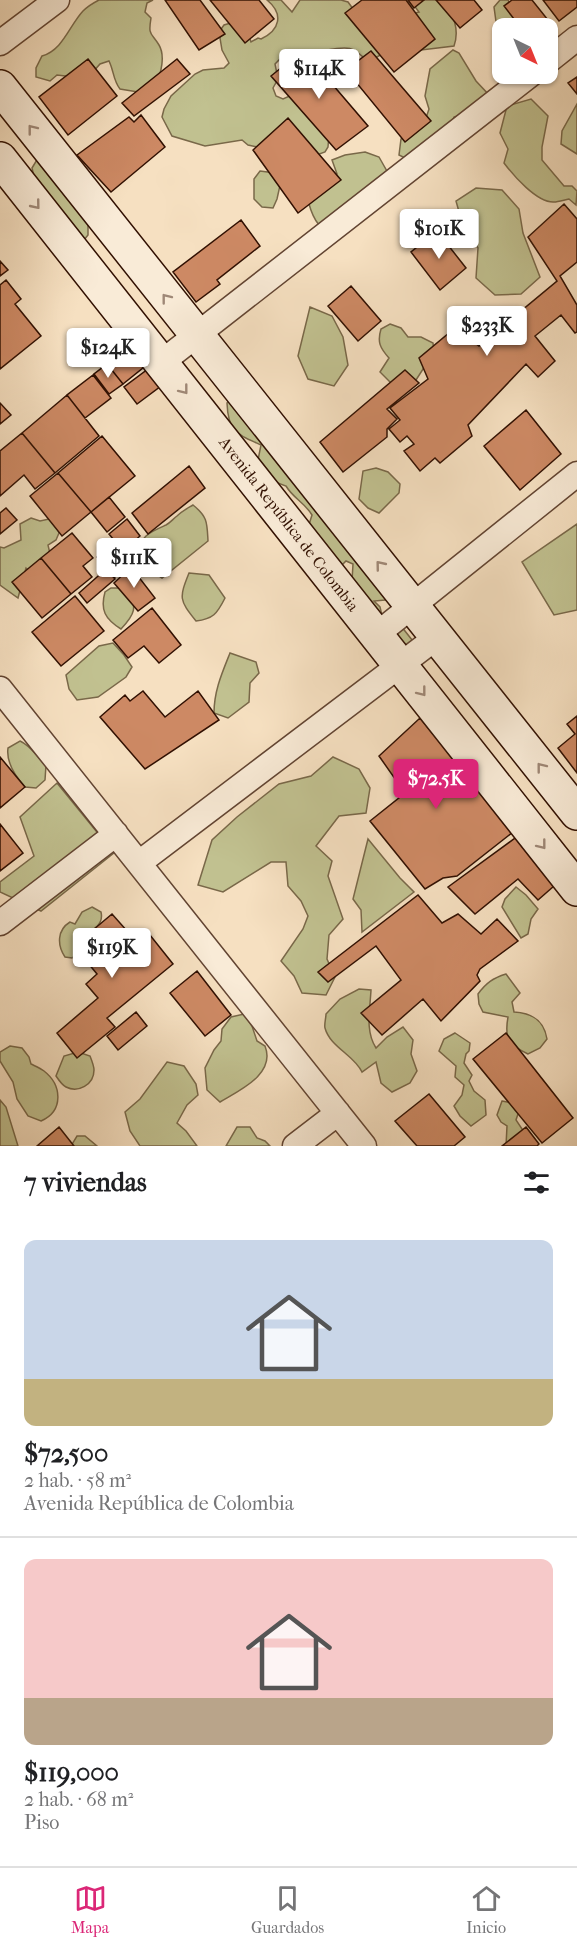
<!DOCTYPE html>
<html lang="es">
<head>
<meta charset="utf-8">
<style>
	body { margin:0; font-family:"IM FELL French Canon",serif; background:#f2f2f2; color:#202124; height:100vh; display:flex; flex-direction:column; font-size:22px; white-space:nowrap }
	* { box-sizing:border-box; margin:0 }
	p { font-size:20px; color:#757577 }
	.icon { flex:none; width:33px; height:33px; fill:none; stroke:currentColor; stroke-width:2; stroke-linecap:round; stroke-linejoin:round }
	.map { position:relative; height:1146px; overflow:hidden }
	.side { display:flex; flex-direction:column; background:#fff; flex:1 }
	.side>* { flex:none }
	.needle { width:39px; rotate:137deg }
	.buttons { position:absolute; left:492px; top:18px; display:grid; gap:12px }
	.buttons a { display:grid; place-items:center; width:66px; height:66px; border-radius:12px; background:#fff; box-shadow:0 2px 4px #0004; font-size:30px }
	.price { position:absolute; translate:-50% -51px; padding:0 14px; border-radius:6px; background:#fff; color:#222; font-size:20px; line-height:39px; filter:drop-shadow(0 2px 3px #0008) }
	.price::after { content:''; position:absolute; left:50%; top:36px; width:18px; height:14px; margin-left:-9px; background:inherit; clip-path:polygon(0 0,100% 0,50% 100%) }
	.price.active { background:#db2777; color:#fff }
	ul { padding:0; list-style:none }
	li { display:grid; align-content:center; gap:12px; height:318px; padding:0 24px }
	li+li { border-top:2px solid #e0e0e0 }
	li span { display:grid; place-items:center; height:186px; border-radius:12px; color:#555 }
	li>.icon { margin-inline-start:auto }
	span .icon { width:108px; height:108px; fill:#fffc; stroke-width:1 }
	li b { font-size:26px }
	h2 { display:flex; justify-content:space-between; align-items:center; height:72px; padding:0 24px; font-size:26px }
	.tab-bar { display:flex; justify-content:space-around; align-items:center; height:84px; border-top:2px solid #e0e0e0; background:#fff; font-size:16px; color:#757577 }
	.tab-bar a { display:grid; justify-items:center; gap:3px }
	.tab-bar .active { color:#db2777 }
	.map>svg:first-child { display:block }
</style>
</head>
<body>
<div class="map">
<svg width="577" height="1146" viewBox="0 0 577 1146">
	<rect width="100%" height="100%" fill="#f6e0c1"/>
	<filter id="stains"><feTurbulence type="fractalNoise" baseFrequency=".00333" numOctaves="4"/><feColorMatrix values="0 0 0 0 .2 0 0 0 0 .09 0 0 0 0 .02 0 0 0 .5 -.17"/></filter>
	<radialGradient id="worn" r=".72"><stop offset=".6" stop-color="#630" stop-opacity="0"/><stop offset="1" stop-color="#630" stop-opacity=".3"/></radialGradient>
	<path fill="#c1c190" stroke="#796849" stroke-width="1.5" d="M99 0H153L147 3 145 12 151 18C148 36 151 32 159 45 165 55 162 74 155 83 152 87 147 90 144 93L120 89C113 80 114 71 109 61L100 64 92 73 74 77 57 75 50 81 36 77V68L42 56C63 50 69 26 83 11 88 6 93 3 99 0Z
		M267 0H281L292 12 300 0H341L348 2 356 13 391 49 368 62C353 46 348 46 327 50L321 62 303 69 284 55 275 64 278 79 273 88 276 96 283 99 301 91 329 134 328 147 325 152 314 156 262 148 248 145 242 140 205 146 172 136 162 117 164 109 171 96 195 74 203 70 224 68 229 63 222 50 219 32 224 25 234 22 248 33 251 42 258 38 261 39C280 30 284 14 267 0Z
		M410 0H444C453 15 460 29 454 46L413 51 405 16 419 12Z
		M500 0H508L514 13 527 28H502V43L498 36 494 7Z
		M453 50 459 53 476 81 490 96 467 113 454 117 450 128 407 159 399 155 401 139 420 128 426 118 429 109 425 96 430 69Z
		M531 99 548 116 542 147V160L564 186H572L577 191 576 205 569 199C564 200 558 202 554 202 537 203 513 175 504 163L508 149 500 133 507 106Z
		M577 104V154L561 144 562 131Z
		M365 152 379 157 388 173 348 232 336 238C320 228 314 222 309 204L330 185 337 174 332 160 345 155Z
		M38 158 88 222V235L80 245 35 181 32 168Z
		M260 171 275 173 281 181 277 199 273 208 262 207 254 199V179Z
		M476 188 502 190 519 209 523 233 540 277 521 294 495 295 476 278 478 248 463 226 456 201Z
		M310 307 332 316 343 337 348 365 334 386 308 379 298 356Z
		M390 324 401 328 408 337H421L433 343 434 352 416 380 391 383 380 372 389 358C380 348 377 342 381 329Z
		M236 392 244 398 258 415 265 427 272 433 288 436C299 449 308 459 306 477L319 494 338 500 352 519 362 549 381 550 393 569 390 589 385 600 374 601 380 607 383 620 401 626 416 645 414 656 388 664 372 648 357 623 346 613 333 590 347 580 352 581 353 564 346 561 339 568 338 575 322 582 305 562 301 550 312 515C305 503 293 498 286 486L270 480 261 474 258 460 261 445C237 434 228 432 227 403Z
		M376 468 388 472 400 484 399 493 379 513 368 508 359 499 363 471Z
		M193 505C208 517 207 523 208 541L162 578 143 565 136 555C142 535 148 533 166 525 170 523 173 519 177 516 182 511 188 508 193 505Z
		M31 518 40 521 49 519 56 524 59 533 56 540 48 545 51 558 32 573 26 568 18 598 0 585V547L4 548 21 540 20 524Z
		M577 524V610L554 615 522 562Z
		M189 573 209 575 225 598C217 614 213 619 196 621 179 600 179 598 189 573Z
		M111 588H130C136 609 136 613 121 629 105 619 100 610 105 592Z
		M113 643 124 655 132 667 126 677 98 697 77 700 69 689 66 675 99 646Z
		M230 653 256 662 259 673 250 683 249 702 228 718 214 713C214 691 222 673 230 653Z
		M20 741C33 747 35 756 46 765L45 780 36 788 25 787C16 777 6 762 8 748Z
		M333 757 359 769 370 788 366 813 339 816 316 846 332 861 328 876 343 919 329 935 327 959 335 977 326 995 302 993 294 976 281 961 303 929 308 916 301 901 288 886 286 862H271L223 892 198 885 212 840 237 817 279 784 311 776Z
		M57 783 114 853 41 911 0 892V882L34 856 20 817Z
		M368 839 400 878 414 892 362 932 361 910 353 899Z
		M516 887 526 895 538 909 531 919 528 934 521 938 502 907 505 899Z
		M92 907 101 912C104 925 93 930 82 936L86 939 83 951 72 958 65 957C57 945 57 930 70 922L75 924 82 912Z
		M506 974 520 993 512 1002 514 1012C532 1013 544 1020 547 1039L540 1048 528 1054C509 1045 504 1039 508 1017L483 1012 479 1004 478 994C486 983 493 978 506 974Z
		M359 989 371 990C370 1010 365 1031 376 1048L387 1037 403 1027 413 1040 411 1054 417 1071 410 1083 392 1092 381 1083 376 1062 362 1072C354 1055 330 1047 325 1028 324 1025 326 1018 326 1014L340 999Z
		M244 1014 252 1026 257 1041 265 1046C276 1074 240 1090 220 1102L207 1090 205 1068 214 1050 221 1041 222 1029 231 1017Z
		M455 1033 470 1043 469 1051 466 1054 464 1063 472 1075 469 1081 474 1091 485 1100 486 1115 471 1126 460 1116 454 1106 462 1095 464 1085 455 1077 456 1066 439 1051 444 1039Z
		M10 1046 22 1048 29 1057 31 1064C35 1066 40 1068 44 1071 62 1085 64 1111 41 1121L28 1116 17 1099 13 1082 0 1061V1052Z
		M78 1052 90 1056C92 1061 94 1066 94 1070 94 1085 78 1093 66 1087 62 1085 58 1079 56 1076L64 1056Z
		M167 1062 184 1066 196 1084 198 1095 187 1105 177 1123 186 1131 197 1146H140L130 1131 125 1112 140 1099Z
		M0 1100 6 1107 18 1146H0Z
		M502 1101 513 1103 519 1111 516 1120 526 1135 506 1146 507 1126 501 1122 497 1115Z
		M237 1127H250L257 1138 265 1141 270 1146H226Z
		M77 1136H85L97 1146H71Z"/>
	<path fill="#cd8964" stroke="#311002" stroke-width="1.5" d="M165 0H200L225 34 199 50Z
		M210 0H259L274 19 245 43Z
		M362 0H406L435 39 394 72 345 13Z
		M408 0H424L414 8Z
		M436 0H474L482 10 460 28Z
		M512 0H532L552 25 547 28H521L504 6Z
		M543 0H577V7L559 21Z
		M303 50 368 126 336 150 271 76Z
		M371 51 431 121 405 142 346 70Z
		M88 59 117 96 68 135 39 97Z
		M177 59 190 74 134 116 122 103Z
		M577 77V94L568 83Z
		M141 115 165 147 111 192 77 155 129 117 134 122Z
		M288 118 341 180 298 213 253 150Z
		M564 204 577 219V262L560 276 577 305V332L575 333 561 315 535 336 555 361 538 377 526 364 468 425 472 436 440 463 435 458 420 471 404 451 414 444 407 436 400 442 389 429 400 420 390 408 428 379 419 358 455 328 479 346 557 281 528 237Z
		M241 220 260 246 217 280 220 284 196 302 173 272Z
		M437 231 466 268 440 290 411 252Z
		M0 261 8 270 0 276Z
		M6 280 21 299 15 304 41 336 0 369V285Z
		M351 286 381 321 358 341 328 306Z
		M134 343 149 363 123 384 107 364Z
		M156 363 169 380 137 404 124 387Z
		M107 364 123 384 109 394 94 374Z
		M405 370 419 383 387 409 397 419 387 429V437L343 472 320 442Z
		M93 375 111 398 85 418 67 395Z
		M67 395 99 436 55 473 22 433Z
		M0 403 11 415 0 424Z
		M526 410 561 454 520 490 484 446Z
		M22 433 55 473 35 489 24 475 0 496V451Z
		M102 436 135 476 91 512 58 473Z
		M189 466 205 488 148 534 132 513Z
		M58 473 91 512 62 536 30 496Z
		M109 497 125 517 107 532 91 512Z
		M6 508 17 520 0 534V513Z
		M127 519 140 536 123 551 109 534Z
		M72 533 93 558 83 566 92 577 71 594 41 558Z
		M110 545 128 566 115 577 97 557Z
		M41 558 71 594 42 618 12 582Z
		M131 567 155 598 138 611 114 583Z
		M106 569 115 579 87 603 79 593Z
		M75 596 104 631 61 666 32 632Z
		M152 608 181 645 159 663 144 646 128 658 113 640Z
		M143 691 165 717 198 691 219 720 145 769 100 717 125 695 130 701Z
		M577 716V773L558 748 575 734 567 724Z
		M420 718 513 832 457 876 443 878 425 889 370 821 405 793 379 756Z
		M0 757 25 787 0 808Z
		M0 824 23 853 0 871Z
		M522 833 562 879 538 900 518 879 475 914 448 887Z
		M418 895 442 923 458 914 481 934 497 919 518 941 480 969 477 975 480 981 441 1021 423 999 382 1035 361 1013 401 980 376 946 328 982 318 972Z
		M112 914 135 940 146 930 173 964 107 1018 115 1027 77 1058 57 1033 98 998 86 984 97 974 74 946Z
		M197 971 231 1015 205 1036 170 993Z
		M136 1012 147 1026 118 1050 107 1036Z
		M506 1033 573 1118 542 1143 473 1059Z
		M429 1094 465 1137 454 1146H417L395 1121Z
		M59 1127 74 1146H37Z
		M526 1127 539 1144 537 1146H502Z"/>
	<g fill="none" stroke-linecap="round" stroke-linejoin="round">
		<defs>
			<path id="street" d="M0 43 57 0
				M548 61 577 38
				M162 362 531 74
				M376 635 577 474
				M0 689 364 1146
				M139 863 437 637
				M0 923 116 834
				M295 1146 338 1113"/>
			<path id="secondary" d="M0 87 577 813
				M0 159 577 889"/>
		</defs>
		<use href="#street" stroke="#624432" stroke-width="27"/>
		<use href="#secondary" stroke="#311002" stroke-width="36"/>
		<use href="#street" stroke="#f9ebd7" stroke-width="24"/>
		<use href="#secondary" stroke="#f9ebd7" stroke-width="33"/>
	</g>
	<defs><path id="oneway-chevron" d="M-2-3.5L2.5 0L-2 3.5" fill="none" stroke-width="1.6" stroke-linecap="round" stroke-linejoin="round" transform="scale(1.5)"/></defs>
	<g stroke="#9f8877">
		<use href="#oneway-chevron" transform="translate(32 129) rotate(-128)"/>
		<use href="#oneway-chevron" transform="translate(36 205) rotate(51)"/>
		<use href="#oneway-chevron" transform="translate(166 298) rotate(-128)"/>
		<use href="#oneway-chevron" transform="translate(184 390) rotate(52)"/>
		<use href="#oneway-chevron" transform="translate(380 565) rotate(-129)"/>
		<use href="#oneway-chevron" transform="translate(422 692) rotate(52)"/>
		<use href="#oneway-chevron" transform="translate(541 767) rotate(-128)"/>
		<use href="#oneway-chevron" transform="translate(542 845) rotate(52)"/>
	</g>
	<g text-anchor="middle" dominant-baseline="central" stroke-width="6" stroke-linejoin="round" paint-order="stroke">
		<g font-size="16" fill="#311002" stroke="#f9ebd7">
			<text transform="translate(289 524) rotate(52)">Avenida República de Colombia</text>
		</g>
	</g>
	<rect width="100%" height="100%" filter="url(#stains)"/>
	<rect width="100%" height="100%" fill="url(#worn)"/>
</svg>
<div class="buttons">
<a><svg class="needle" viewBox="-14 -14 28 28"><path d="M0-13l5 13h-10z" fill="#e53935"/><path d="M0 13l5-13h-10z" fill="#757577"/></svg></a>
</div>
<b class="price" style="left:319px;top:100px">$114K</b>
<b class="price" style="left:439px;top:260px">$101K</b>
<b class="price" style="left:487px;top:357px">$233K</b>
<b class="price" style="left:108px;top:379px">$124K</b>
<b class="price" style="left:134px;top:589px">$111K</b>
<b class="price active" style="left:436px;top:810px">$72.5K</b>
<b class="price" style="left:112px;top:979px">$119K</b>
</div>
<section class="side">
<h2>7 viviendas<svg class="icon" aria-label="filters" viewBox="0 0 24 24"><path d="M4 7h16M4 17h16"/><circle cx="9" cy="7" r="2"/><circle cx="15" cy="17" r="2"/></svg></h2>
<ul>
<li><span style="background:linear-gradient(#c9d6e8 75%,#c2b280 0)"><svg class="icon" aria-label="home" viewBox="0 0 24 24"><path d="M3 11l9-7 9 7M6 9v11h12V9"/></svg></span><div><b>$72,500</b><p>2 hab. · 58 m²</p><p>Avenida República de Colombia</p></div></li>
<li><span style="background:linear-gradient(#f6c9c9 75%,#b9a48a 0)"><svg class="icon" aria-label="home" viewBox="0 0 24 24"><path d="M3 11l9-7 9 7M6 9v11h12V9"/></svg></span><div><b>$119,000</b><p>2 hab. · 68 m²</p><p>Piso</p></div></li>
</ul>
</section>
<nav class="tab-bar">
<a class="active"><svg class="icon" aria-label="map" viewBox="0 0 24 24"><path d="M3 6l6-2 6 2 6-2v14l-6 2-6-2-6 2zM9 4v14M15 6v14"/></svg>Mapa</a>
<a><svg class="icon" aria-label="saved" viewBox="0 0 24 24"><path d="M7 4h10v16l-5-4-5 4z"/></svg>Guardados</a>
<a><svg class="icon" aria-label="home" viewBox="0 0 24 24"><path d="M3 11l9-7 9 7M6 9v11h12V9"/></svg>Inicio</a>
</nav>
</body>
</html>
